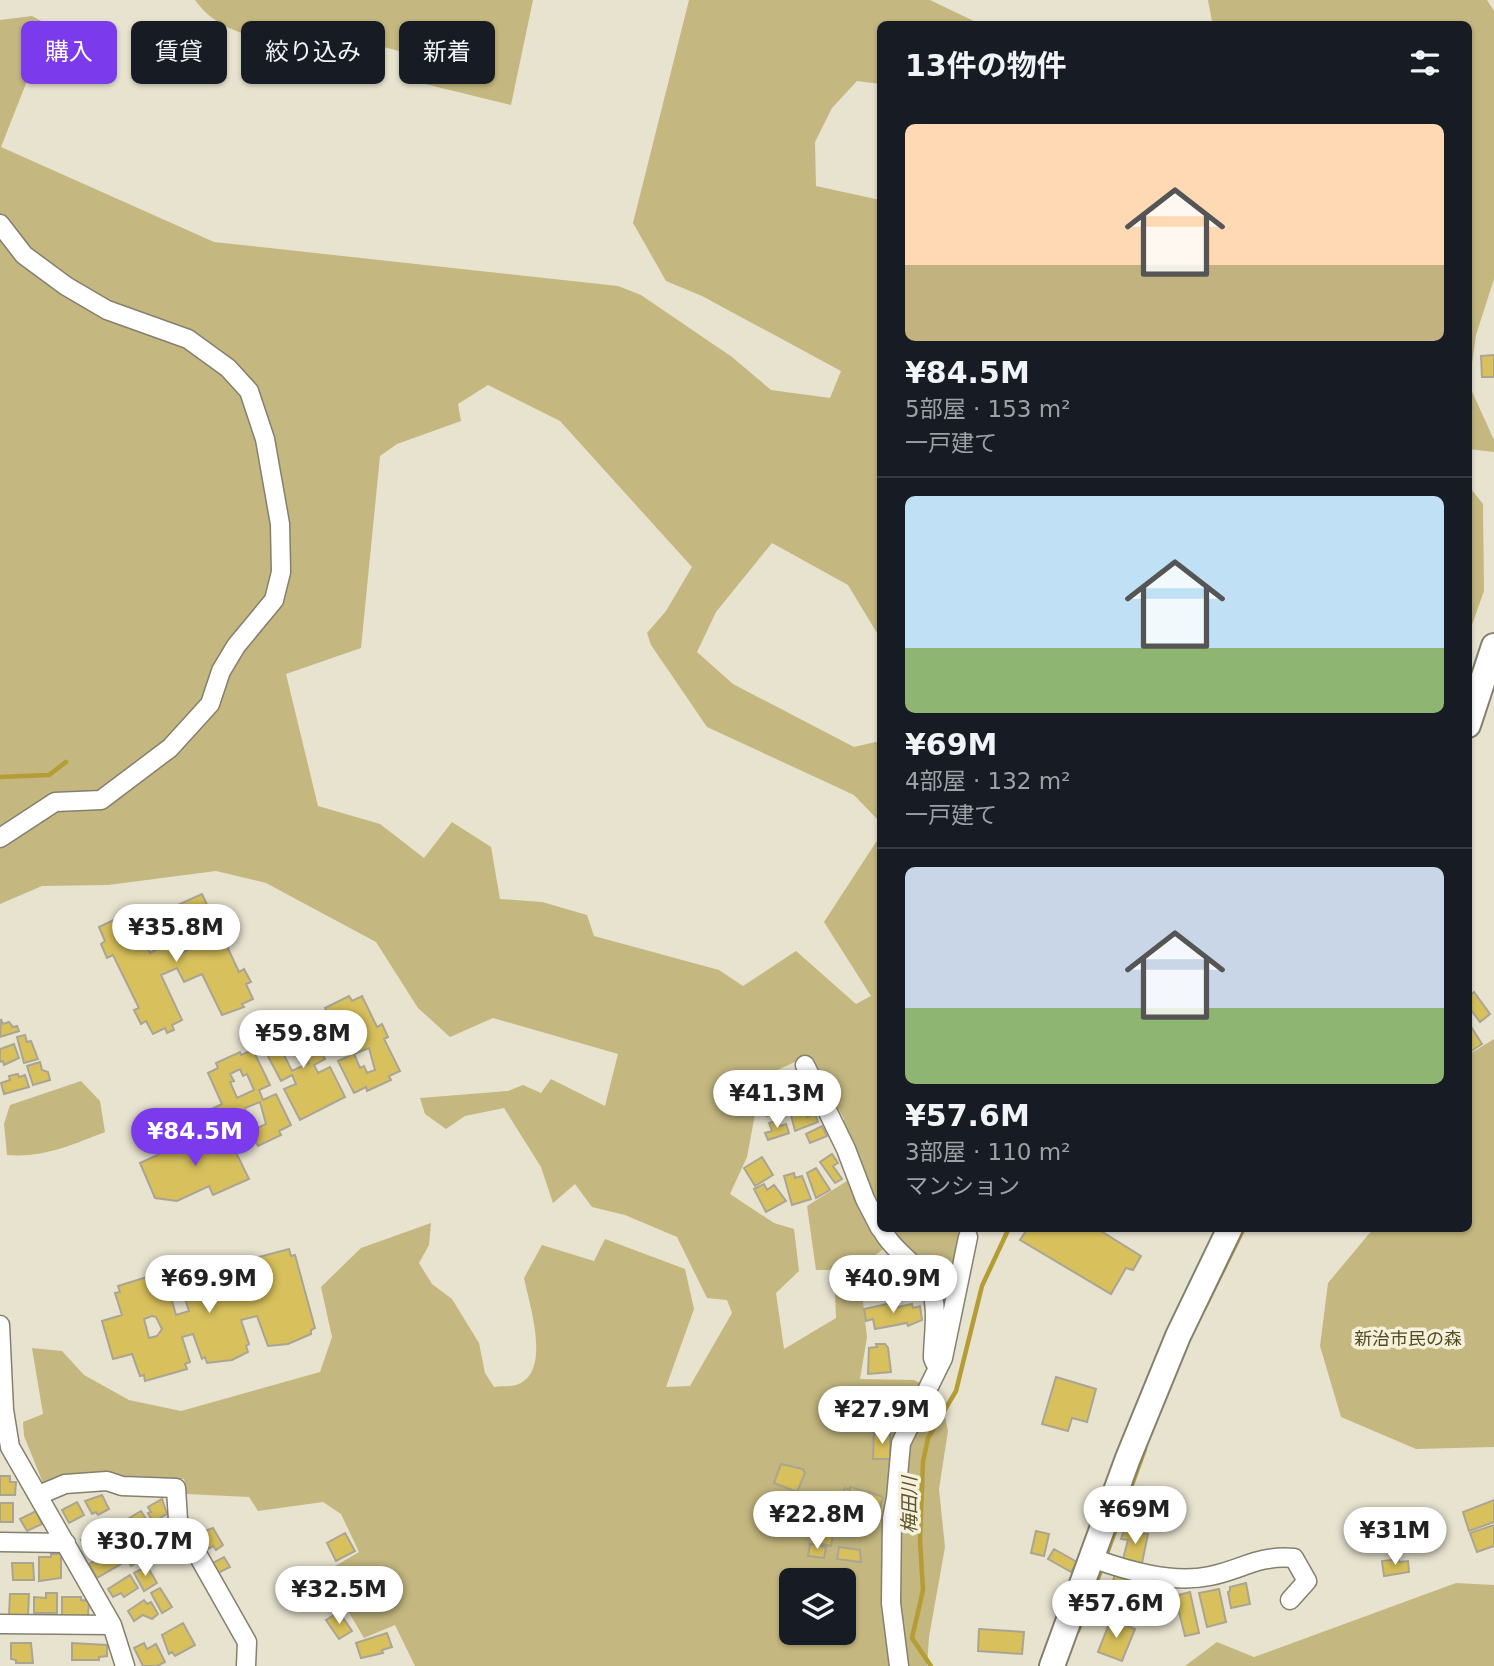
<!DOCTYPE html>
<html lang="ja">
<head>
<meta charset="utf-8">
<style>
	body { margin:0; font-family:"DejaVu Sans","Noto Sans JP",sans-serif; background:#242831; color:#f1f3f6; height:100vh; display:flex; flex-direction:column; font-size:26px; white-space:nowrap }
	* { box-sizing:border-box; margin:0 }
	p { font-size:23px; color:#9ea1a6 }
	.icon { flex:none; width:38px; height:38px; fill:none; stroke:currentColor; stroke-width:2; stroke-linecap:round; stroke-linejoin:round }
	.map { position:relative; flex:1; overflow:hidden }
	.details { position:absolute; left:877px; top:21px; width:595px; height:1211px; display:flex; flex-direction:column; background:#171b24; border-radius:10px; box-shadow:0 2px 5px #0004 }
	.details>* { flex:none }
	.guide { position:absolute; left:21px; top:21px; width:665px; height:63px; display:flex; gap:14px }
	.buttons { position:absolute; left:779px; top:1568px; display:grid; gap:14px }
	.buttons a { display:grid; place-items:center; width:77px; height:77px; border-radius:10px; background:#171b24; box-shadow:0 2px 5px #0004; font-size:35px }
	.price { position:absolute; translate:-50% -60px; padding:0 16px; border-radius:24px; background:#fff; color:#222; font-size:23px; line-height:46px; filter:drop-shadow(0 2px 4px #0008) }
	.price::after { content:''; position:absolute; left:50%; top:42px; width:21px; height:16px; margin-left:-10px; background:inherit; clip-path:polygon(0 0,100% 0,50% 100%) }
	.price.selected { background:#7c3aed; color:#fff }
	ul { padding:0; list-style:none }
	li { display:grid; align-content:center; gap:14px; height:371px; padding:0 28px }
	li+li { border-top:2px solid #363941 }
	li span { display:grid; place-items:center; height:217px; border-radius:10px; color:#555 }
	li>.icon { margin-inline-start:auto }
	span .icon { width:126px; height:126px; fill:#fffc; stroke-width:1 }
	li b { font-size:30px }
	h2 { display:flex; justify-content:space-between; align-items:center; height:84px; padding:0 28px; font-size:30px }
	.chip { padding:0 24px; border-radius:10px; background:#171b24; box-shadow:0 2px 5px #0004; font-size:24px; line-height:63px }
	.chip.selected { background:#7c3aed; color:#fff }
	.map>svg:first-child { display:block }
</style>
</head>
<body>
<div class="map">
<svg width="1494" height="1666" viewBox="0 0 1494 1666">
	<rect width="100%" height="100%" fill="#e8e3cf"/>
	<path fill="#c4b77f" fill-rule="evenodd" d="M195 0H533L511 105 421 83 426 58 322 31 318 49C276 40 222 39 195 0Z
		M689 0H930L980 24H880V84L857 81 832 108 815 142 816 186 880 200V638L848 585 772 543 716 612 697 652 733 684 854 747 880 741V822L854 795 707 727 651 645 647 633 666 611 692 567 560 421 488 385 458 404 461 421 397 444 380 456 361 648 286 674 318 806 380 824 424 858 452 822 491 847 500 899 542 902 587 915 594 936 719 970 743 986 796 951 856 1004 871 996 824 922 880 836V1228L966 1229 947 1309 939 1286 893 1242 859 1267 867 1337 860 1379 914 1380 940 1394 948 1431 939 1489 945 1547 929 1637 927 1666H415L395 1625 364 1638 325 1572 359 1552 341 1514 323 1502 258 1511 249 1497 186 1494 184 1479H120L66 1476 43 1483 24 1436 23 1422 43 1414 32 1348 62 1351 84 1375 129 1400 181 1411 320 1372 332 1337 321 1287 361 1248 431 1223 429 1245 419 1263 432 1284 452 1299 479 1343 485 1373 494 1387C501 1386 510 1387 516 1385 553 1373 529 1304 524 1278L542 1245 594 1261 605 1239 685 1269 694 1309 666 1387 690 1386 732 1313 727 1300 707 1298 677 1237 625 1215 592 1207 575 1184 553 1203 541 1167 504 1108 465 1116 446 1129 425 1114 420 1098 508 1091 523 1085 541 1093 551 1079 605 1106 618 1054 493 1018 450 1037 418 1008 376 942 266 883 216 871 108 885 42 886 0 904V20L32 16 49 25 1 147 214 242 618 286 641 295 732 357 771 390 830 398 841 371 702 296 666 281 633 223ZM808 1056 844 1119 841 1154 847 1181 807 1206 816 1270H834L836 1318 784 1349 776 1293 799 1271 794 1229 774 1223 730 1194 747 1157 762 1077ZM791 1580H844V1633H791Z
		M1208 0H1487L1494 11V279L1476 335 1469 385 1494 440V452L1468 449V24H1217L1212 21Z
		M1468 485 1483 504 1484 591 1468 636Z
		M1494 1039V1447L1416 1449 1341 1417 1320 1346 1328 1283 1373 1229 1468 1228V1055Z
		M81 1081 100 1101 105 1132C72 1145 43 1158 7 1155L4 1124 10 1105Z
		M1456 1583 1494 1585V1666H1185L1217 1642 1254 1657Z"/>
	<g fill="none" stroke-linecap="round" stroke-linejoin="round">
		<path stroke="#b49d34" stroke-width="4.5" d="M0 777 49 775 66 762
			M1204 1309 1244 1228
			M1105 1559 1145 1449
			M1078 1631 1102 1568
			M931 1666 912 1638 923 1590 920 1540 923 1462 928 1438 956 1391 982 1286 1009 1228"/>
	</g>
	<path fill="#d8c15c" stroke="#aaa592" stroke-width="2" fill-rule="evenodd" d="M1494 355V377H1482L1481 356Z
		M202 894 208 907 212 906 219 919 215 921 239 972 244 969 251 982 246 984 253 999 242 1004 244 1007 222 1015 202 974 184 982 177 968 161 975 182 1020 172 1025 174 1030 167 1033 165 1028 153 1034 146 1021 141 1024 134 1010 139 1008 113 955 107 958 101 944 105 941 99 927 130 912 150 953 161 947 159 943 171 937 179 954 190 949 171 908Z
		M1474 992 1490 1014 1480 1022 1468 1006V997Z
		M349 996 352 1001 362 996 377 1027 382 1024 388 1037 384 1039 400 1071 389 1076 391 1080 367 1091 366 1087 354 1093 338 1061 349 1056 344 1046 334 1051 317 1017 327 1012 325 1008ZM349 1014 352 1021 356 1019 363 1035 346 1042 339 1027 342 1026 339 1019ZM369 1048 375 1070 367 1073 364 1066 360 1068 354 1054Z
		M1 1019 3 1024 9 1022 13 1027 17 1026 19 1031 0 1037Z
		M307 1022 325 1059 314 1065 318 1073 330 1067 345 1097 300 1120 284 1089 296 1084 292 1075 281 1081 262 1045 273 1040 271 1036 294 1024 296 1028ZM294 1042 297 1049 302 1047 309 1063 292 1071 284 1055 288 1054 285 1047Z
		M1468 1022 1482 1044 1468 1053Z
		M25 1035 27 1042 31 1041 38 1059 24 1063 17 1037Z
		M14 1044 19 1058 4 1065 3 1061 0 1062V1049Z
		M253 1050 270 1085 259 1090 263 1100 276 1094 291 1125 279 1131 281 1135 258 1146 256 1142 244 1148 230 1118 210 1127 203 1113 222 1104 208 1073 218 1068 216 1063 240 1052 241 1055ZM240 1069 243 1076 247 1074 254 1090 237 1098 230 1082 234 1081 230 1074ZM260 1102 266 1124 258 1128 255 1121 250 1122 245 1108Z
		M40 1062 42 1070 48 1072 50 1080 33 1085 27 1066Z
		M18 1074 19 1077 25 1075 29 1087 4 1094 1 1083 10 1080 9 1076Z
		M798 1078 801 1087 797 1088 799 1093 794 1095 795 1099 787 1101 781 1084Z
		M776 1088 784 1109 767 1116 763 1107 772 1103 768 1092Z
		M804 1110 807 1117 815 1114 818 1122 795 1131 791 1115Z
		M778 1120 780 1126 786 1124 789 1133 768 1140 765 1133 772 1131 769 1123Z
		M822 1126 827 1136 810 1143 806 1134Z
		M209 1131 213 1141 227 1134 249 1179 213 1195 209 1186 177 1201 155 1198 140 1163Z
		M832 1154 838 1163 833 1166 842 1179 835 1183 820 1162Z
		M762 1157 773 1175 755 1186 744 1168Z
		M816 1168 830 1190 816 1198 807 1173Z
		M794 1173 795 1178 802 1176 811 1199 792 1205 784 1176Z
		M764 1184 767 1190 774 1185 786 1201 766 1212 754 1189Z
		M1028 1228H1096L1141 1256 1133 1270 1126 1268 1111 1294 1020 1240Z
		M289 1249 291 1256 295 1255 315 1328 311 1330V1334L288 1344 268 1346 257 1316 241 1320 249 1344 246 1346 248 1352 232 1360 207 1363 205 1357 202 1359 193 1334 182 1337 190 1362 185 1364 187 1369 145 1381 144 1375 140 1376 132 1354 113 1359 102 1321 122 1315 115 1293 120 1292 118 1286 160 1273 162 1281 166 1280 176 1315 189 1311 181 1287 184 1286 181 1279 208 1269 226 1267 229 1274 231 1273 238 1297 249 1293 243 1269 247 1268 244 1261ZM152 1316 156 1317 162 1329 157 1336 149 1338 144 1319Z
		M892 1303 893 1308 912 1304 913 1308 920 1306 922 1320 908 1326 907 1323 875 1329 873 1319 866 1321 864 1309Z
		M876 1344H885L888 1348 891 1372 868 1374 869 1348 877 1347Z
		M1056 1377 1096 1389 1087 1422 1072 1418 1068 1431 1042 1424Z
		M874 1432 890 1434V1459H873Z
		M781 1464 803 1469 805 1473 797 1492 774 1483Z
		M0 1476H10V1482H16L15 1495H0Z
		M850 1487 867 1492 860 1514 839 1507 845 1488 850 1490Z
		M869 1492 883 1497 875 1521 861 1517Z
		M102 1495 109 1509 98 1515 96 1512 92 1514 85 1501Z
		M162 1499 167 1514 153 1522 148 1513 151 1512 148 1507Z
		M1494 1500V1522L1469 1531 1463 1512Z
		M77 1502 84 1515 69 1523 62 1510Z
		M0 1503H13V1522H0Z
		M36 1511 42 1524 27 1531 20 1519Z
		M141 1511 151 1527 147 1530 149 1532 140 1538 126 1520Z
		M114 1519 125 1537 115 1544 103 1525Z
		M1494 1525V1546L1477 1552 1470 1533Z
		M213 1528 223 1545 216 1550 213 1546 208 1549 199 1533Z
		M100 1530 104 1537 100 1539V1547L92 1552 89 1545 85 1547 81 1540Z
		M1124 1530 1148 1534 1142 1563 1123 1559 1128 1540 1121 1539Z
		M1036 1531 1049 1534 1044 1556 1031 1553Z
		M819 1532 833 1535 831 1546 817 1543Z
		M345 1533 355 1551 336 1561 327 1543Z
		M133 1540 143 1558 131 1566 120 1547Z
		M810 1544 826 1547 824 1558 808 1556Z
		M839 1547 860 1550 861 1562 837 1559Z
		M113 1549 121 1564 97 1578 89 1564Z
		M1054 1549 1077 1562 1071 1572 1048 1559Z
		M51 1554H61V1578L39 1581V1557H51Z
		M224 1557 230 1567 218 1573 213 1563Z
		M1399 1559V1562L1408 1561 1409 1572 1384 1576 1382 1561Z
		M12 1563H33L34 1580H13Z
		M147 1566 157 1583 144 1591 134 1573Z
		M1115 1574 1139 1584 1132 1604 1115 1598 1117 1593 1110 1590Z
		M130 1575 138 1588 124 1597 121 1593 113 1597 108 1589Z
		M1140 1578 1156 1582 1150 1609 1134 1605Z
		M1246 1583 1250 1604 1231 1608 1228 1592 1230 1591V1587Z
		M160 1588 172 1607 162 1613 151 1593Z
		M1219 1589 1226 1622 1207 1627 1199 1593Z
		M1190 1592 1199 1633 1185 1636 1175 1596Z
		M46 1593H57V1613H34V1597L46 1598Z
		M10 1594H29L28 1616 9 1615Z
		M62 1597H81V1600L89 1601 88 1616H62Z
		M144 1600 147 1604 151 1602 158 1614 152 1619 143 1615 134 1621 128 1611Z
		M339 1612 352 1631 339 1639 326 1620Z
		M1111 1619 1135 1629 1122 1661 1098 1652Z
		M183 1623 195 1645 175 1656 172 1652 169 1654 162 1635Z
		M979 1629 1024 1632 1022 1654 978 1651Z
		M387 1633 392 1647 382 1650 383 1653 361 1658 356 1643Z
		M11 1643H31L33 1663H16V1660L11 1659Z
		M72 1643 107 1645V1656L99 1657V1660H72Z
		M144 1643 147 1649 156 1644 165 1662 157 1666H143L134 1648Z"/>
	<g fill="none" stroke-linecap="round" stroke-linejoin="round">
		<defs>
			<path id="street" d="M0 224 24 255 66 286 107 310 188 339 228 368 249 391 265 439 280 524 281 572 274 600 236 646 221 671 210 704 170 748 101 800 55 802 0 838
				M805 1065 846 1149 865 1199 880 1228
				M881 1228C892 1251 919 1264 930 1287 939 1308 933 1336 933 1358L935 1363
				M0 1325 4 1410 10 1447 112 1625 0 1624
				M39 1495 65 1484 107 1481 122 1486 176 1488 178 1520 247 1642 246 1666
				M0 1542 66 1543
				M1092 1558C1128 1571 1172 1584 1210 1576 1244 1569 1257 1555 1294 1558L1307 1581 1290 1600
				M112 1625 125 1666
				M899 1666 891 1603 892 1518 896 1498 901 1443 943 1358 968 1237"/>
			<path id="secondary" d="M1468 725 1494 646
				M1052 1666 1128 1458 1178 1336 1230 1228"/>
		</defs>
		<use href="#street" stroke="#84806d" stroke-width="21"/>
		<use href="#secondary" stroke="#84806d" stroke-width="28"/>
		<use href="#street" stroke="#fff" stroke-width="18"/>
		<use href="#secondary" stroke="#fff" stroke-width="24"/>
	</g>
	<g text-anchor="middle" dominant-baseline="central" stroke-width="7" stroke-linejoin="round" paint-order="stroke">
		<g font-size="18" fill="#544b20" stroke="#f5f1dc">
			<text x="1408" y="1338">新治市民の森</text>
		</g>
		<g font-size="19" font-style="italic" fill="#5c5329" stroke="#f5f1dc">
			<text transform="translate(909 1505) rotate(-90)">梅田川</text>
		</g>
	</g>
</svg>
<div class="buttons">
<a><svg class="icon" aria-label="layers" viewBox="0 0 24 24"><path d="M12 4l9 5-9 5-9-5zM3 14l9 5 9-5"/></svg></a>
</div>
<b class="price" style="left:176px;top:964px">¥35.8M</b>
<b class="price" style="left:303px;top:1070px">¥59.8M</b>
<b class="price" style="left:777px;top:1130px">¥41.3M</b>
<b class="price selected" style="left:195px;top:1168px">¥84.5M</b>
<b class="price" style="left:209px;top:1315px">¥69.9M</b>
<b class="price" style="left:893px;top:1315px">¥40.9M</b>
<b class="price" style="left:882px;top:1446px">¥27.9M</b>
<b class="price" style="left:1135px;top:1546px">¥69M</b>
<b class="price" style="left:817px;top:1551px">¥22.8M</b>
<b class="price" style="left:1395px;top:1567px">¥31M</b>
<b class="price" style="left:145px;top:1578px">¥30.7M</b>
<b class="price" style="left:339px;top:1626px">¥32.5M</b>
<b class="price" style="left:1116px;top:1640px">¥57.6M</b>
<div class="guide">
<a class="chip selected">購入</a>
<a class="chip">賃貸</a>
<a class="chip">絞り込み</a>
<a class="chip">新着</a>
</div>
<section class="details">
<h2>13件の物件<svg class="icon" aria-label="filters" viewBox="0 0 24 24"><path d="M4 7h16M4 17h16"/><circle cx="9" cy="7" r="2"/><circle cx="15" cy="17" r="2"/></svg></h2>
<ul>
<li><span style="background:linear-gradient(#ffd9b3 65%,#c2b280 0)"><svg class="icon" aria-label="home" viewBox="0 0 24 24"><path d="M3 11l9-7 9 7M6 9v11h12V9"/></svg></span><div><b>¥84.5M</b><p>5部屋 · 153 m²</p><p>一戸建て</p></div></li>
<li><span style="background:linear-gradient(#bfe0f5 70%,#8fb573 0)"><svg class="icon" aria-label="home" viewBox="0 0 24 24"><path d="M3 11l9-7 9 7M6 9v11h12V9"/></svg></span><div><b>¥69M</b><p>4部屋 · 132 m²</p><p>一戸建て</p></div></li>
<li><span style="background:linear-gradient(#c9d6e8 65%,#8fb573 0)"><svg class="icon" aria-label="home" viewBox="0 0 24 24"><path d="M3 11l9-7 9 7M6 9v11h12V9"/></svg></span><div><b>¥57.6M</b><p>3部屋 · 110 m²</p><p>マンション</p></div></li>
</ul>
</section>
</div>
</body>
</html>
